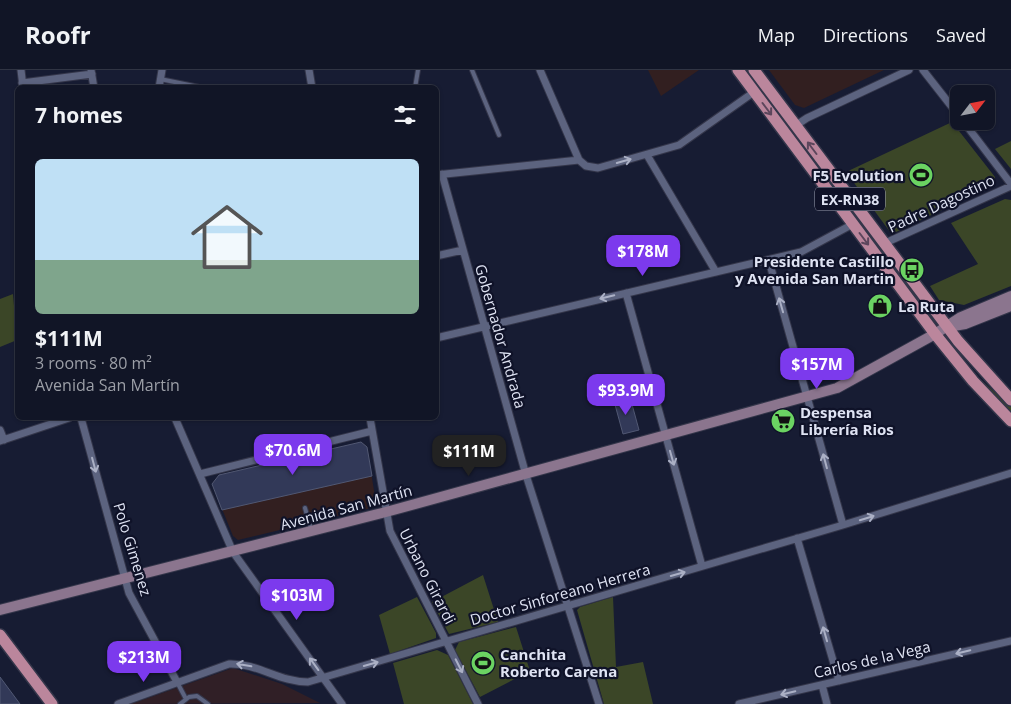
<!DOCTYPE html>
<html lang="en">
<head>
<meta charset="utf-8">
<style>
	body { margin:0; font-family:"Open Sans",sans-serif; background:#1a1e2e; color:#f1f3f6; height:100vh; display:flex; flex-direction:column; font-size:19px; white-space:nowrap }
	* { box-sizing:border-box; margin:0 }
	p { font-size:16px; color:#9c9fa7 }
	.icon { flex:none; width:28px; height:28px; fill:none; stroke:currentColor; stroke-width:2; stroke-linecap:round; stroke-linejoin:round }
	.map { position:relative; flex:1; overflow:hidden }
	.details { position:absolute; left:15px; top:15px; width:424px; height:335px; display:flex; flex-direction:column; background:#111526; border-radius:8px; box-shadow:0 1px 4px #0004,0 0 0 1px #303443 }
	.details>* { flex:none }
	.needle { width:32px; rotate:58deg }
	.fabs { position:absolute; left:950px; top:15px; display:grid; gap:10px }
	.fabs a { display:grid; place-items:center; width:45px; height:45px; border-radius:8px; background:#111526; box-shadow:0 1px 4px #0004,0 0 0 1px #303443; font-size:25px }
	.price { position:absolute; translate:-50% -42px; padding:0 11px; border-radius:10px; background:#7c3aed; color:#fff; font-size:16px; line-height:32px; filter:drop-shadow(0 1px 2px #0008) }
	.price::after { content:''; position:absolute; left:50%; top:30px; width:15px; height:11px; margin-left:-8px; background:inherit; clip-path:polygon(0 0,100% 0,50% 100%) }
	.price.current { background:#222; color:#fff }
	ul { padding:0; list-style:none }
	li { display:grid; align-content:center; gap:10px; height:265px; padding:0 20px }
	li span { display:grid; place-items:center; height:155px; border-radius:8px; color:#555 }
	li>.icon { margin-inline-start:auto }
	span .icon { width:90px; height:90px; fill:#fffc; stroke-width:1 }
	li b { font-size:21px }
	h2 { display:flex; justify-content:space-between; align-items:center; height:60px; padding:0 20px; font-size:21px }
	header { display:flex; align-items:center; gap:30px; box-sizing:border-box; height:70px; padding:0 25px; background:#111526; border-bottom:1px solid #303443 }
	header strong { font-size:24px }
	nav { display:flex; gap:28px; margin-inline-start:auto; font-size:18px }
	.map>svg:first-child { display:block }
</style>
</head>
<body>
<header>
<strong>Roofr</strong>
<nav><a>Map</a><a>Directions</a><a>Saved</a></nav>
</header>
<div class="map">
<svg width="1011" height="634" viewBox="0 0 1011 634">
	<rect width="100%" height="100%" fill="#171c33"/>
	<path fill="#321f20" d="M648 0H699L661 26Z
		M769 0H884L804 38 795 35Z
		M361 372 367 377 376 433 371 438 238 470 233 466 212 414 219 405Z"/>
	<path fill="#301f26" d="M233 598 282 614 320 633 131 634Z"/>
	<path fill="#3b4627" d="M744 0H748L930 241 929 242 912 219 893 200Z
		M952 52 995 107 994 115 896 162H890L846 102Z
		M1011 71V99L995 79Z
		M1005 129 1011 130V216L964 235 939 230 930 216 978 194 951 153Z
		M13 224 17 270 0 277V229Z
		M953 278 979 308 1011 337V344L978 309Z
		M483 505 498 552 449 564 432 532Z
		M417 527 436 563V568L390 584 379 545Z
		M613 527 616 597 643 592 653 634H604L577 540 580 537Z
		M516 557 530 601 480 627 455 580 459 572Z
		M437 580 448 585 473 634H404L393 593Z"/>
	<path fill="#323958" stroke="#515873" d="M630 327 639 360 623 364 614 331Z
		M361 372 367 377 372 406 222 440 212 414 219 405Z
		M0 607 20 634H0Z"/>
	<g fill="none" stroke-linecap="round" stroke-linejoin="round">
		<defs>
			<path id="lane" d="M472 0 499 65
				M160 9 204 18
				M415 18 418 0
				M305 438 311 459
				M177 612 186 629
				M180 634 189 627 197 626 208 634"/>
			<path id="street" d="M21 0 23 17
				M91 0 94 18
				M309 0 312 18
				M540 0 579 90 586 96 598 98 679 75 754 22
				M923 0 959 46
				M22 13 92 4
				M159 18 162 0
				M963 51 1011 114
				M795 56 807 48 909 0
				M647 85 716 202
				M442 104 526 405 599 634
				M436 105 579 90
				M883 174 1011 116
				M436 186 463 180
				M769 191 843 455
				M626 223 702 496
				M436 268 801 182 853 154
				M81 348 129 523 177 612
				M175 348 233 482 342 634
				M370 348 390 461 478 634
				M0 360 4 370
				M0 371 69 348
				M200 404 372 361
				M797 468 839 611
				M822 615 827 634
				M118 634 229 594C258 593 279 612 308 612L843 455 1011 403
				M739 634 1011 571"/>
			<path id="secondary" d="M948 257 965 254 1011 236
				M0 540 386 442 837 318 935 264 961 247 1011 226"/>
			<path id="primary" d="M738 0 935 264 973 311 1011 351
				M754 0 958 271 1011 330
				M0 565 52 634"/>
		</defs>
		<use href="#lane" stroke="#34364a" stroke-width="6"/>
		<use href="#street" stroke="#34364a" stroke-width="9"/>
		<use href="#secondary" stroke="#34364a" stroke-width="12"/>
		<use href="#primary" stroke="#34364a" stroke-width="14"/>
		<use href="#lane" stroke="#5c637f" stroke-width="4"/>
		<use href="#street" stroke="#5c637f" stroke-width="7"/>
		<use href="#secondary" stroke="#8b758e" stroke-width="10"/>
		<use href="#primary" stroke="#bb869c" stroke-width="11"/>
	</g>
	<defs><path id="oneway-shaft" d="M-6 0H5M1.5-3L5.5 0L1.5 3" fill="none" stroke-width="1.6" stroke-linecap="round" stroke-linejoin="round" transform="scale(1.25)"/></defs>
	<g stroke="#5c465c">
		<use href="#oneway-shaft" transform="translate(767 39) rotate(53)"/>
		<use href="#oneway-shaft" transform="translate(812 78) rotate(-127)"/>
		<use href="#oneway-shaft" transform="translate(864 169) rotate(53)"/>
	</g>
	<g stroke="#abb0c5">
		<use href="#oneway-shaft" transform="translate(624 91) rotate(-16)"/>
		<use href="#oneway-shaft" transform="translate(607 227) rotate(166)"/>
		<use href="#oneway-shaft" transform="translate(781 235) rotate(-106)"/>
		<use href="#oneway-shaft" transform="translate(672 388) rotate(74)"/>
		<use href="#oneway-shaft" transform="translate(825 391) rotate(-105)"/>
		<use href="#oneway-shaft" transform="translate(94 395) rotate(75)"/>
		<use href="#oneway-shaft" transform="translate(867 448) rotate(-17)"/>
		<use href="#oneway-shaft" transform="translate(678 504) rotate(-16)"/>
		<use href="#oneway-shaft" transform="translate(825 564) rotate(-106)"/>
		<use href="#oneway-shaft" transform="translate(963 582) rotate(167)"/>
		<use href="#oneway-shaft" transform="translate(314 594) rotate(-126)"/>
		<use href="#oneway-shaft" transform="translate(371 594) rotate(-16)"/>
		<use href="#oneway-shaft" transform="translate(244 595) rotate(-170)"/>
		<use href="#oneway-shaft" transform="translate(459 596) rotate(63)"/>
		<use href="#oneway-shaft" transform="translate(788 623) rotate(167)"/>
	</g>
	<defs>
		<symbol id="stadium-disc" viewBox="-11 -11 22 22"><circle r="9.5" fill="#6bd362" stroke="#0f1228"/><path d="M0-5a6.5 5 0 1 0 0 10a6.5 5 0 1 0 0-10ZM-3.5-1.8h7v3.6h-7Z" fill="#111"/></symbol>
		<symbol id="bus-disc" viewBox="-11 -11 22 22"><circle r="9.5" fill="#6bd362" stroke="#0f1228"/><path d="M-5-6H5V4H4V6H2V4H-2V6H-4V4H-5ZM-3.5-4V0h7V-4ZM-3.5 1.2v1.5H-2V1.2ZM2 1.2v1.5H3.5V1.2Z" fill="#111"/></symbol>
		<symbol id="shop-disc" viewBox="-11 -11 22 22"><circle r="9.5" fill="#6bd362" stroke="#0f1228"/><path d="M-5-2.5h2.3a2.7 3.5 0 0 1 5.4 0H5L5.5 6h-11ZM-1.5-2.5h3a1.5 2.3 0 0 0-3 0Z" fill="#111"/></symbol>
		<symbol id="supermarket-disc" viewBox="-11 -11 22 22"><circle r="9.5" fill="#6bd362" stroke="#0f1228"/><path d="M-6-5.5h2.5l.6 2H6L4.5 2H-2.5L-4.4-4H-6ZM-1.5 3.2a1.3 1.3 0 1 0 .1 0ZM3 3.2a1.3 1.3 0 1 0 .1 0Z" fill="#111"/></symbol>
	</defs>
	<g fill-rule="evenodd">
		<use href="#stadium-disc" x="907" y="91" width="28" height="28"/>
		<use href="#bus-disc" x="898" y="186" width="28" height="28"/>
		<use href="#shop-disc" x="866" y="222" width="28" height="28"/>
		<use href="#supermarket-disc" x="769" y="337" width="28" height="28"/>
		<use href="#stadium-disc" x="469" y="579" width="28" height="28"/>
	</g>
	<g text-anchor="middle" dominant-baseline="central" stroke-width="4.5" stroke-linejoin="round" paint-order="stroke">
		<rect fill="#0f1228" stroke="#a1a4b6" stroke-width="1" x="815" y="117.5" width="70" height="23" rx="4"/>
		<g font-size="14" font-weight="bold" fill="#dfe3f3">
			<text x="850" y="129">EX-RN38</text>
		</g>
		<g font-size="15" font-weight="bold" fill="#dfe3f3" stroke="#0f1228" text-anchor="start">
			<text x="904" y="105" text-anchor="end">F5 Evolution</text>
			<text x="894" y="191" text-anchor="end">Presidente Castillo<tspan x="894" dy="17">y Avenida San Martin</tspan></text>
			<text x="898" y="236">La Ruta</text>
			<text x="800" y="342">Despensa<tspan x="800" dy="17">Librería Rios</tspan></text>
			<text x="500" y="584">Canchita<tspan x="500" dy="17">Roberto Carena</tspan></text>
		</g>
		<g font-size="15" fill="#dfe3f3" stroke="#0f1228">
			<text transform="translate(941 133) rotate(-25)">Padre Dagostino</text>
			<text transform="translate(501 266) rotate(74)">Gobernador Andrada</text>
			<text transform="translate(346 437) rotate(-15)">Avenida San Martín</text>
			<text transform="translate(133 479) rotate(73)">Polo Gimenez</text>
			<text transform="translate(428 506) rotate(63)">Urbano Girardi</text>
			<text transform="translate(560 524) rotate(-16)">Doctor Sinforeano Herrera</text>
			<text transform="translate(872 589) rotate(-13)">Carlos de la Vega</text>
		</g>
	</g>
</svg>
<div class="fabs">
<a><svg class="needle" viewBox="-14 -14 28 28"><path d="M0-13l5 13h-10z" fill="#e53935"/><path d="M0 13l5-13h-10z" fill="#9c9fa7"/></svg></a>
</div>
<b class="price" style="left:643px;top:207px">$178M</b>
<b class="price" style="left:817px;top:320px">$157M</b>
<b class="price" style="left:626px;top:346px">$93.9M</b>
<b class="price" style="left:293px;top:406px">$70.6M</b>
<b class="price current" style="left:469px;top:407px">$111M</b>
<b class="price" style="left:297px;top:551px">$103M</b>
<b class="price" style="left:144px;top:613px">$213M</b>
<section class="details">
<h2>7 homes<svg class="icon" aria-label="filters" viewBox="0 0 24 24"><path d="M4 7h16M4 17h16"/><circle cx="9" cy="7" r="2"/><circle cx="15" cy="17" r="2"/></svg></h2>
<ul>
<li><span style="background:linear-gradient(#bfe0f5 65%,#7fa58c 0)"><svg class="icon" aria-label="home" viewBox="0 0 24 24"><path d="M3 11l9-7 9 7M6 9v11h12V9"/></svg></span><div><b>$111M</b><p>3 rooms · 80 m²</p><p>Avenida San Martín</p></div></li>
</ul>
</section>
</div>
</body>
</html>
